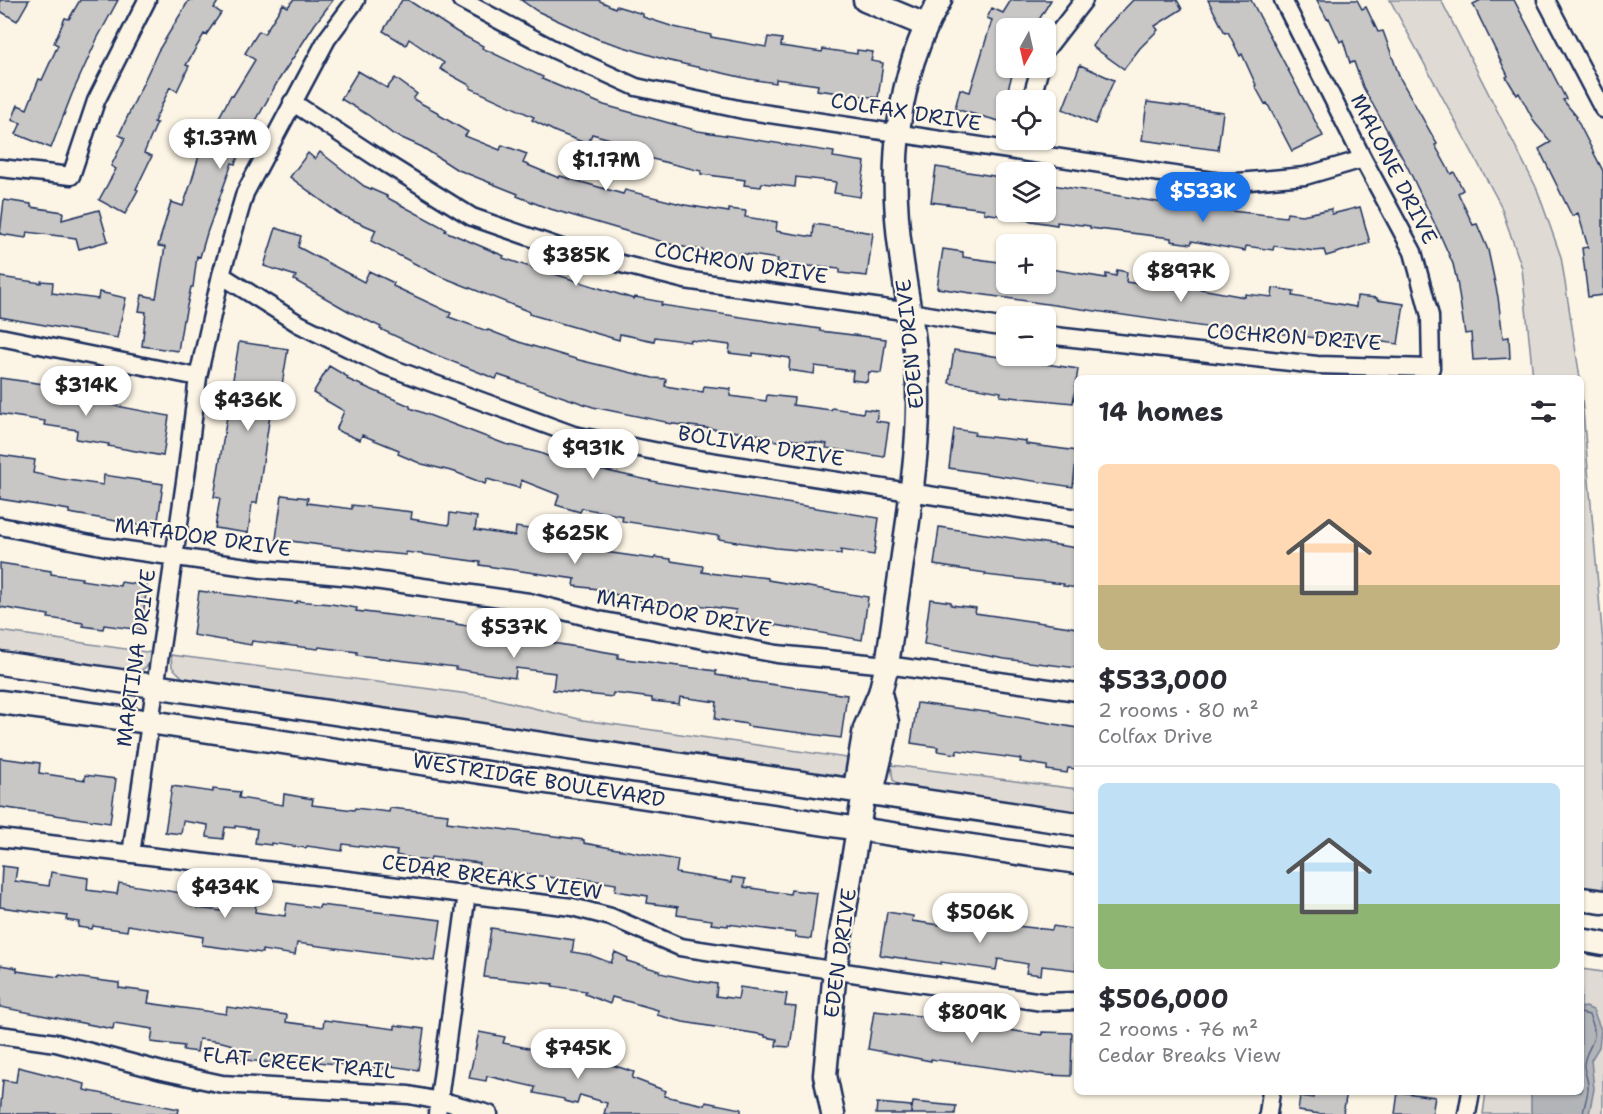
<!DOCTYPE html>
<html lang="en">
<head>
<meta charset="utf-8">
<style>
	body { margin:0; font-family:"Shantell Sans",sans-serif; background:#f7f7f7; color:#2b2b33; height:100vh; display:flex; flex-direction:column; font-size:22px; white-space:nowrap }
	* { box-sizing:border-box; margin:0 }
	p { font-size:20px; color:#7c7c81 }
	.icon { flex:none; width:33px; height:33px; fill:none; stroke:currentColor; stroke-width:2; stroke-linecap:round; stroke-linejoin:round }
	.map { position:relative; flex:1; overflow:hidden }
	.sheet { position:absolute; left:1074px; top:375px; width:510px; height:720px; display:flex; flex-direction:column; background:#fff; border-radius:9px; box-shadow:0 2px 4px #0004 }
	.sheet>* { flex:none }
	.needle { width:39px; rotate:188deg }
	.fabs { position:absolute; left:996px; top:18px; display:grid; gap:12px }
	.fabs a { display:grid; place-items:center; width:60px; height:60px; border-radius:9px; background:#fff; box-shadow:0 2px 4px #0004; font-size:30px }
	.price { position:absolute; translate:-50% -51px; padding:0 14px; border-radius:21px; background:#fff; color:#222; font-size:20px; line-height:39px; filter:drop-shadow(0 2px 3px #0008) }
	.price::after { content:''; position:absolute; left:50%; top:36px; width:18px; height:14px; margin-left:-9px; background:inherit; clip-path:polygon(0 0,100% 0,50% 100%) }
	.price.active { background:#1a73e8; color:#fff }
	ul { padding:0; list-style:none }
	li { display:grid; align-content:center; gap:12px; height:318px; padding:0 24px }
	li+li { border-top:2px solid #e1e1e2 }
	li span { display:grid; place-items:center; height:186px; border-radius:9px; color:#555 }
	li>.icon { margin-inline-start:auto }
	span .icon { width:108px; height:108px; fill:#fffc; stroke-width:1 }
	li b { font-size:26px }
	h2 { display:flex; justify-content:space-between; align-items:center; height:72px; padding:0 24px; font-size:26px }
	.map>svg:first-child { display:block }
</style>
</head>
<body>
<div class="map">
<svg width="1603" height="1114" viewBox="0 0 1603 1114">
	<rect width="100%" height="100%" fill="#fcf5e5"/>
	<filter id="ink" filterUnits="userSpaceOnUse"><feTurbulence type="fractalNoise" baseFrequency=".0167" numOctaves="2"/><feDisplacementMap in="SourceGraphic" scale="12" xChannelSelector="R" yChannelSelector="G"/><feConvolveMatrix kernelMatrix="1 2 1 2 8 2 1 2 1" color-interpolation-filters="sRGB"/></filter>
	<g filter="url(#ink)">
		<path fill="#dfdbd4" stroke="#7d8599" stroke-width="1.5" d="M1390 0H1441L1537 189 1561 257 1580 378H1533L1522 268 1500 204Z
			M1581 388 1603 643V894L1581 890Z
			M0 631 154 653C151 664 147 667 138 672L0 652Z
			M171 655 484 696 583 720 854 759C850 772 846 776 833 778L184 679 172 667Z
			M891 765 1077 789V814L902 787 893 780Z
			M1581 969 1603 972V1114H1483L1486 1092H1581Z"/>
		<path fill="#b2b4b8" stroke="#767f94" stroke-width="1.5" d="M1586 1007 1593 1010 1601 1030 1599 1047 1591 1060 1594 1089 1589 1114H1531V1092H1581V1008Z"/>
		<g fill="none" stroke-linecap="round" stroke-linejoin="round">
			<path stroke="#576482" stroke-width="1.5" d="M1581 1013 1589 1015C1603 1043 1584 1046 1584 1066 1585 1074 1589 1082 1588 1090 1587 1098 1584 1106 1583 1114"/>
		</g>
		<path fill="#c8c7c6" stroke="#1b2f5e" stroke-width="1.5" d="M0 0H29L17 21 0 11Z
			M80 0H118L97 39 72 94 51 148 16 134 21 123 12 120 18 105 27 109 39 79 42 80 58 45 54 43 65 18 69 19Z
			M189 0H219L214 8 221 13 206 35 204 34 186 65 189 66 177 91 170 87 154 122 157 123 144 153 152 156 136 189 138 190 125 214 99 200 116 169 111 166 125 138 119 135 158 51Z
			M293 0H333L315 24 278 81 247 137 235 164 232 163 207 233 200 257 197 256 193 287H191L184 320H183L178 351 142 346 146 312 139 311 142 295 156 298 165 247 158 246 171 202 183 206 191 183 201 149 193 146 199 132 209 136 231 95 233 96 255 60 245 53 259 31 264 34 283 4 288 7Z
			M402 0H408L457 32 483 46 482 48 543 77 542 79 604 105 698 131 834 152 833 157 865 162 860 197 834 193 836 182 796 177 795 187 762 183 761 187 744 185 745 180 701 174V171L632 154 635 146 592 134 588 144 556 132 532 120 534 117 470 88 471 86 440 69 444 63 409 39 406 45 383 31Z
			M521 0H598L615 8 616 6 643 14V17L674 27 711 35V37L766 47 768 37 782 39 781 46 822 52 823 49 857 54V50L873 52 871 61 883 63 878 98 817 90 818 85 776 79V83L749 79 666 60 598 39 537 11Z
			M1011 0H1051L1034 28H1006V68H1014L999 121 955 109 960 89 970 92 992 20 987 18 992 8 1003 13Z
			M1133 0H1177L1182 9 1155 26 1158 30 1140 48 1124 69 1092 46 1106 28Z
			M1208 0H1251L1323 136 1292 151 1267 103 1265 104 1255 86 1256 85 1242 54 1240 56 1228 32 1225 33Z
			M1317 0H1357L1362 9 1366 7 1378 32 1383 31 1400 78 1437 144 1435 145 1451 174 1454 172 1463 190 1458 193 1473 225 1477 224 1488 250 1498 297 1503 338 1509 337 1510 358 1473 360 1471 333 1465 334 1457 281 1453 264 1441 237 1407 166 1363 87 1354 62 1350 63 1343 40 1340 42 1329 18 1327 19Z
			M1481 0H1514L1566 99 1563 100 1577 117 1576 118 1603 171V295L1588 297 1582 248 1588 247 1578 213 1572 216 1539 149 1551 142 1535 123 1519 93 1517 95 1506 77 1508 76 1473 4Z
			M1080 65 1114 80 1095 124 1063 109Z
			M358 71 387 88 395 78 417 94 413 99 439 113V115L468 132 465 136 500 150 502 145 527 154 523 163 559 178 560 176 623 194 625 190 685 205 729 212V209L746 211 745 217 777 222 776 231 813 237 814 224 873 233 867 276 840 273V269L777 263 778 259 739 253V256L677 246 547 208 517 196 518 194 456 169 422 147 393 134 368 115 341 99Z
			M1147 102 1223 112 1218 150 1142 140Z
			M320 152 364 186 387 196 386 197 446 229 445 231 504 256 503 258 542 271V270L634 299 635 297 662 302 661 305 820 329V331L886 339 881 373 869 372 867 382 852 380 853 371 815 366 814 374 789 370 790 358 753 353V356L729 353 730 345 690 340V342L655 337 654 341 620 334 619 340 529 314 530 312 435 274 371 241 376 230 341 215 290 177 308 153 315 159Z
			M936 167 1006 178 1004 216 984 213V209L931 202Z
			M1046 184 1176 205 1286 217 1287 213 1302 215 1331 209 1332 214 1360 207 1370 243 1326 256 1324 250 1315 251 1274 246 1273 250 1246 246 1245 251 1192 241 1191 244 1171 241V238L1090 228V226L1057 222V225L1013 218V212H1046Z
			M4 200 31 204V207L63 212 62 220 99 210 108 241 79 249 76 238 27 232 26 238 0 234Z
			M276 228 301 236 298 247 364 282 369 271 394 283 393 286 451 313 449 317 487 331 488 330 519 342 579 360 653 378 666 379 665 386 703 392 704 386 731 389 730 396 766 401 767 395 794 398 793 405 831 410 832 408 863 413 864 409 878 411 876 421 889 423 884 457 826 448 827 444 788 439V442L761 439 762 435 666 423V422L593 407 498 375 496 379 436 355 380 329 381 327 350 312 294 280 296 276 264 266Z
			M943 249 963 252V257L1006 263V284H1049L1051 269 1106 278V274L1116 276 1117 270 1127 272 1126 282 1189 291 1190 287 1245 297V294L1272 297 1273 288 1294 291 1293 296 1356 307 1357 296 1377 298V300L1404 304 1398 344 1344 337V339L1316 335V338L1233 328V331L937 288Z
			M0 277 41 283V281L53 282 52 293 98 299 99 292 126 298 117 338 0 317Z
			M239 342 288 349 278 409 271 408 257 503H252L248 533 215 528 220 498 214 497Z
			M954 350 1078 369 1073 403 1000 396 1001 392 949 383Z
			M329 366 348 377 347 379 410 406V408L505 444 540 453 567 464V462L661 483 879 518 874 555 841 550V554L776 548 718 539 719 536 622 521 623 516 582 508 580 512 556 505 559 495 521 480 519 488 487 479 485 484 455 472 422 464 398 454 399 450 362 435 360 440 336 430 344 411 313 393Z
			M0 378 44 384 43 390 75 395V398L169 416 163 456 108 446 109 444 76 439 77 430 44 425 45 421 0 414Z
			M954 429 975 432 974 435 1026 441V444L1077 451 1073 487 949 468Z
			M0 455 35 460 33 473 61 479 103 485 104 475 163 484 157 528 69 513V510L0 499Z
			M282 495 308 498 307 503 352 509V505L412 512 411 519 449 525 450 513 477 517 475 530 515 536 516 527 542 531 541 540 605 547V552L654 559 655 557 671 559V561L703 566 702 572 740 577 741 575 768 578V580L868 597 862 640 735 618 736 610 697 605V609L638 600 639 598 606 593V590L574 586 575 579 480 565V562L406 552V555L373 552 276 539Z
			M939 527 1077 548V588L1063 586 1064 584 985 575 986 573 934 565Z
			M0 563 51 571V574L82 578 81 580 120 586 121 582 147 586 141 630 104 625 103 629 83 626V623L48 618 49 615 0 607Z
			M199 591 297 603V601L331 604 357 608 356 611 456 623V624L553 640V643L618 654V658L716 671V675L748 680V681L847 695 841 738 747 726V724L715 719 717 702 680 697 679 704 652 701V698L613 693 612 697 553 690 555 673 516 668 515 678 455 669 456 667 357 655V652L319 647 318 649 252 641 251 645 193 635Z
			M930 599 951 602V605L976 608 975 613 1077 628V668L1005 659 924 644Z
			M917 703 993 713 1077 728V769L1068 768 1067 773 1047 770V766L1020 762 1021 759 957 750V754L937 751 938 747 911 743Z
			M0 758 40 763 39 773 85 780V775L116 779 110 823 0 807Z
			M172 786 213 792V789L240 792 239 798 283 805 284 794 313 799 312 805 354 810 355 808 389 812 390 808 448 814 447 822 584 840V843L678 860 676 873 732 882V877L745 879 744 887 790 894 791 890 817 893 811 939 795 937V933L728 924V926L711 924 712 920 677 915 678 907 647 903 648 896 615 891 616 884 579 878 578 881 478 868 479 863 431 857 430 861 415 859 396 855 397 851 343 844 342 851 307 846 306 848 271 843V845L255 843 257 829 235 826V828L225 827 223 839 207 837 208 825 183 821 181 834 165 832Z
			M2 866 17 868 15 881 49 886 51 872 88 878 87 890 117 894 119 883 200 896 198 908 221 911 223 898 256 903 255 912 285 916 287 903 319 908 320 905 354 909 441 920 435 961 297 943 295 955 262 950V953L202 945 203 937 128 925 127 931 93 926 92 929 78 927 79 922 66 920 67 916 0 907Z
			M887 912 913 916 912 921 954 927 955 922 990 927 991 919 1017 923V926L1052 930 1053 926 1077 930 1076 970 1042 966 1041 975 1026 973 1028 964 998 959 996 970 941 962V964L880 955Z
			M491 928 574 940 572 952 590 955 611 963 615 952 628 958 627 961 660 971V973L690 980 717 984 716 996 738 999 740 987 787 994 785 1006 796 1007 790 1047 776 1046 777 1039 765 1037V1035L683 1022 657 1015 658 1010 612 997 610 1004 585 994 586 991 552 986 553 984 484 977Z
			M0 965 17 968V971L59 977V975L119 983V988L150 992 148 1003 183 1008 226 1014 227 1007 287 1015 286 1022 323 1027 324 1020 395 1029V1025L424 1029 418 1070 383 1065V1069L281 1058 280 1064 231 1058 233 1045 222 1042 199 1039 197 1052 183 1050 184 1046 151 1042 153 1029 114 1023 113 1029 0 1007Z
			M874 1011 937 1018 936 1020 1042 1035V1032L1072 1033 1071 1076 1045 1075 931 1059V1061L868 1049Z
			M479 1032 505 1037 503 1043 609 1064 634 1072 632 1078 666 1091 664 1096 705 1105 706 1102 741 1109V1114H604L607 1103 580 1095 577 1104 564 1101V1099L534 1093 535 1087 487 1076 486 1081 469 1078Z
			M18 1067 85 1084 84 1090 179 1109 178 1114H0L3 1080 16 1082Z
			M1315 1092H1347L1343 1114H1321L1298 1111 1300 1096 1314 1098Z
			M1398 1092 1435 1097 1432 1114H1395Z
			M913 1102 956 1106 955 1114H911Z
			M877 1103 911 1106V1114H876Z"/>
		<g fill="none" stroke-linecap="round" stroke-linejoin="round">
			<defs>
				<path id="street" d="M461 0 555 50 636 87 743 110 1227 183 1305 176 1363 159
					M1546 0 1603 109
					M1046 49 1084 0
					M1031 100 1040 68
					M292 102 382 161 472 217 570 251 685 280 910 312 1006 328
					M0 168 71 176 96 101 147 0
					M221 275 299 324 383 365 574 435 684 457 1077 518
					M1046 335 1317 365 1431 368 1430 316 1413 252 1363 159 1283 0
					M0 337 198 377
					M0 526 106 547 261 569 353 577 529 602 599 620 777 654 887 665 1077 692
					M0 838 572 907 611 917 680 947 1042 1002 1077 1001
					M131 854 187 468 198 377 221 275 245 193 327 39 356 0
					M0 1035 56 1043 162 1071 222 1084 409 1095 450 1103 489 1114
					M437 1114 467 893
					M1268 1114 1271 1092
					M1467 1114 1471 1092"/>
				<path id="secondary" d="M865 0 925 25
					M0 663 1077 824
					M0 702 150 722 1077 862
					M864 792 856 783 857 776 865 728 880 693 887 665C894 617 901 569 908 521 913 478 919 435 918 390 917 345 907 300 901 255 889 169 895 77 940 0
					M1581 899 1603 902
					M1581 940 1603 944
					M833 1114 825 1075 835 970 864 792 874 784 885 737 887 722 880 693"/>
			</defs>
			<use href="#street" stroke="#1b2f5e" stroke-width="21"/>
			<use href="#secondary" stroke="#1b2f5e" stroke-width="27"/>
			<use href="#street" stroke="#fcf5e5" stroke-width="16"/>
			<use href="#secondary" stroke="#fcf5e5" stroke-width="22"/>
		</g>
	</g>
	<g text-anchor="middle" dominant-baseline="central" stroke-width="4.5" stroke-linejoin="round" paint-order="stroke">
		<g font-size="21" fill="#1b2f5e" stroke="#fcf5e5">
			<text transform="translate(906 112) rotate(9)">COLFAX DRIVE</text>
			<text transform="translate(1394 169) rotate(63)">MALONE DRIVE</text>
			<text transform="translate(741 263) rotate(9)">COCHRON DRIVE</text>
			<text transform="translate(1294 337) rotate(4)">COCHRON DRIVE</text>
			<text transform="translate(910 344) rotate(-96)">EDEN DRIVE</text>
			<text transform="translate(761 446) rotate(9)">BOLIVAR DRIVE</text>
			<text transform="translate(203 537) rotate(8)">MATADOR DRIVE</text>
			<text transform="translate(684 613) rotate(11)">MATADOR DRIVE</text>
			<text transform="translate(136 658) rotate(-82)">MARTINA DRIVE</text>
			<text transform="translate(539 780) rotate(9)">WESTRIDGE BOULEVARD</text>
			<text transform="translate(492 877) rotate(8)">CEDAR BREAKS VIEW</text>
			<text transform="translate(840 953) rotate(-82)">EDEN DRIVE</text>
			<text transform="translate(299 1063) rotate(5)">FLAT CREEK TRAIL</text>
		</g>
	</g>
</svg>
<div class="fabs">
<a><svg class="needle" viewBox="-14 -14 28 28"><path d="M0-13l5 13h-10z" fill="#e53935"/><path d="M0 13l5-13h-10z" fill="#7c7c81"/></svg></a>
<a><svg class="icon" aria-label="locate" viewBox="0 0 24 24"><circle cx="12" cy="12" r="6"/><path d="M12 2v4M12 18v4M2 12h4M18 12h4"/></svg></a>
<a><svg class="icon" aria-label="layers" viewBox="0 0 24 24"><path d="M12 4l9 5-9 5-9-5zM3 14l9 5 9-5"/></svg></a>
<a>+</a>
<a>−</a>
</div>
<b class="price" style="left:220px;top:170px">$1.37M</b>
<b class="price" style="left:606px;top:192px">$1.17M</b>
<b class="price active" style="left:1203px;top:223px">$533K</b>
<b class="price" style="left:576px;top:287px">$385K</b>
<b class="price" style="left:1181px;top:303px">$897K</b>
<b class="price" style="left:86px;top:417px">$314K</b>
<b class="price" style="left:248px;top:432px">$436K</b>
<b class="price" style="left:593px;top:480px">$931K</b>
<b class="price" style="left:575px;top:565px">$625K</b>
<b class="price" style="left:514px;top:659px">$537K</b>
<b class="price" style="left:225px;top:919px">$434K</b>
<b class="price" style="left:980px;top:944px">$506K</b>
<b class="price" style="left:972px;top:1044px">$809K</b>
<b class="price" style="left:578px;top:1080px">$745K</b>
<section class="sheet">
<h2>14 homes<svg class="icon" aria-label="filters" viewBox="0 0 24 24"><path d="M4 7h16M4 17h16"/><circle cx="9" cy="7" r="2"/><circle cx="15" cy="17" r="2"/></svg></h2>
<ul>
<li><span style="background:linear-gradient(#ffd9b3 65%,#c2b280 0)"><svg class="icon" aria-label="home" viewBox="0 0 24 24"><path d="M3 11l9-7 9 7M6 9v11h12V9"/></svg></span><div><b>$533,000</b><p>2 rooms · 80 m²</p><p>Colfax Drive</p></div></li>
<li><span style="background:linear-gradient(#bfe0f5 65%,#8fb573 0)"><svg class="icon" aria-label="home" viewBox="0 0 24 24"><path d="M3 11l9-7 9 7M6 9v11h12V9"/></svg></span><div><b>$506,000</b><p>2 rooms · 76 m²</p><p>Cedar Breaks View</p></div></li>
</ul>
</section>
</div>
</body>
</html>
